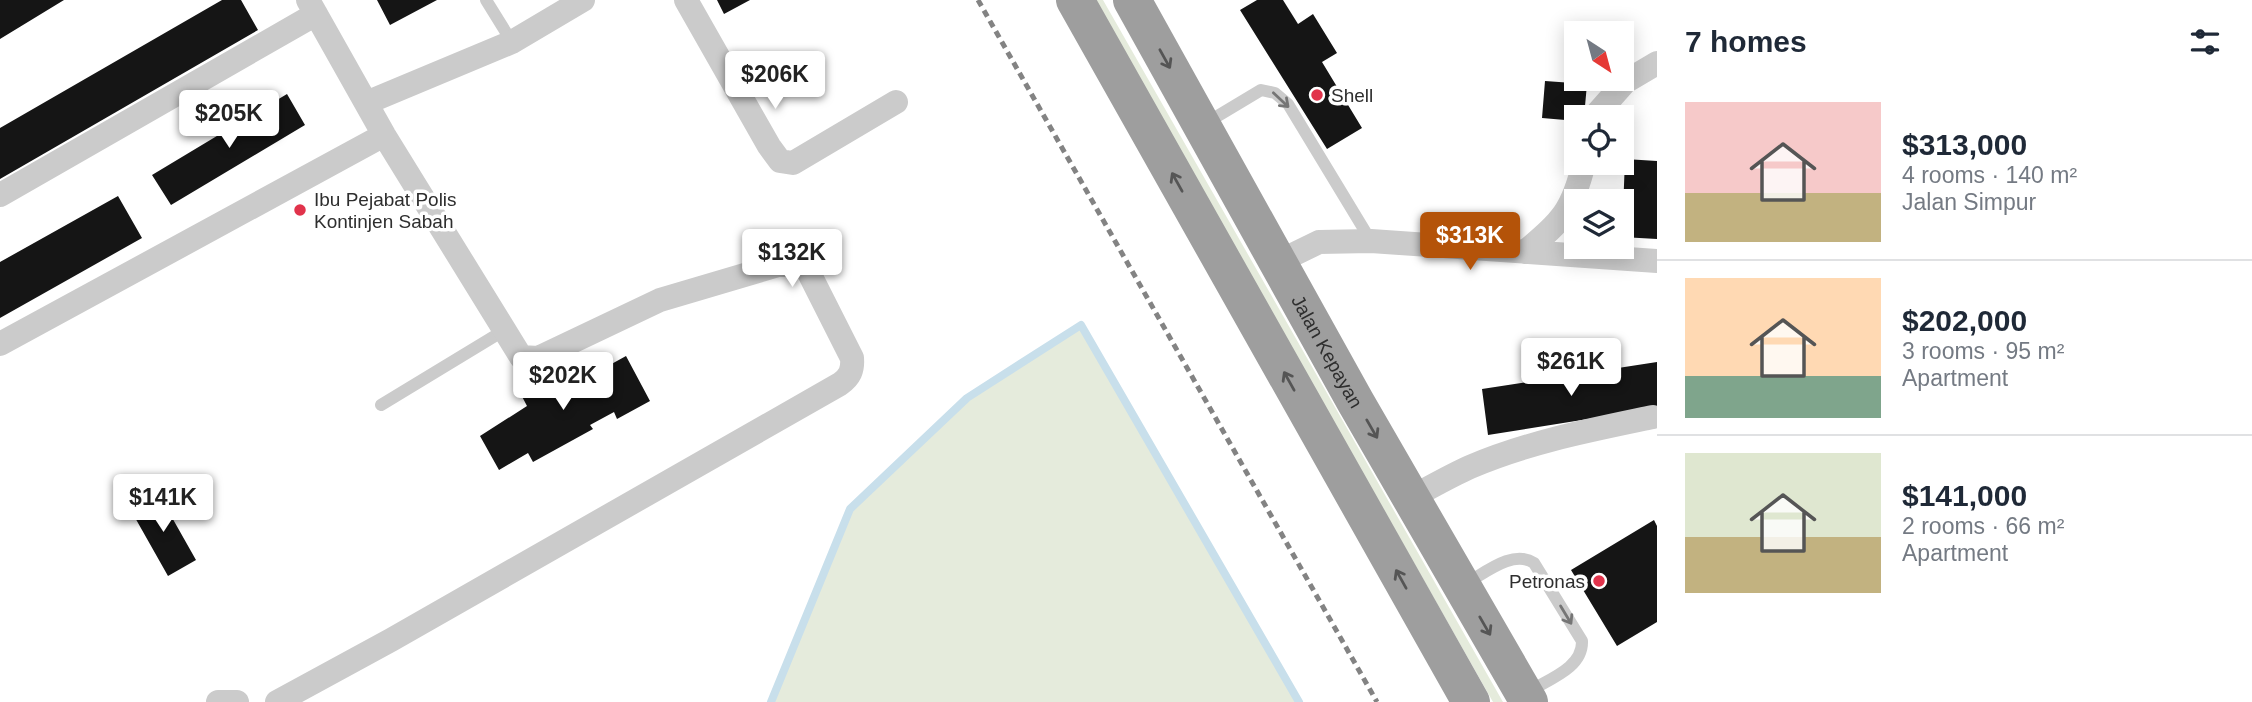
<!DOCTYPE html>
<html lang="en">
<head>
<meta charset="utf-8">
<style>
	body { margin:0; font-family:Arial,sans-serif; background:#f2f2f3; color:#1f2937; height:100vh; display:flex; flex-direction:column; font-size:26px; white-space:nowrap }
	* { box-sizing:border-box; margin:0 }
	p { font-size:23px; color:#747a83 }
	.icon { flex:none; width:38px; height:38px; fill:none; stroke:currentColor; stroke-width:2; stroke-linecap:round; stroke-linejoin:round }
	.map { position:relative; flex:1; overflow:hidden }
	.sheet { display:flex; flex-direction:column; background:#fff; width:595px }
	.sheet>* { flex:none }
	.needle { width:46px; rotate:144deg }
	.controls { position:absolute; left:1564px; top:21px; display:grid; gap:14px }
	.controls a { display:grid; place-items:center; width:70px; height:70px; border-radius:0px; background:#fff; box-shadow:0 4px 18px #0003; font-size:35px }
	.price { position:absolute; translate:-50% -60px; padding:0 16px; border-radius:7px; background:#fff; color:#222; font-size:23px; line-height:46px; filter:drop-shadow(0 2px 4px #0008) }
	.price::after { content:''; position:absolute; left:50%; top:42px; width:21px; height:16px; margin-left:-10px; background:inherit; clip-path:polygon(0 0,100% 0,50% 100%) }
	.price.active { background:#b45309; color:#fff }
	ul { padding:0; list-style:none }
	li { display:flex; align-items:center; gap:21px; height:175px; padding:0 28px }
	li+li { border-top:2px solid #e0e1e3 }
	li span { display:grid; place-items:center; flex:none; width:196px; height:140px; border-radius:0px; color:#555 }
	li>.icon { margin-inline-start:auto }
	span .icon { width:84px; height:84px; fill:#fffc; stroke-width:1 }
	li b { font-size:30px }
	h2 { display:flex; justify-content:space-between; align-items:center; height:84px; padding:0 28px; font-size:30px }
	main { display:flex; flex:1; min-height:0 }
	.map>svg:first-child { display:block }
</style>
</head>
<body>
<main>
<div class="map">
<svg width="1657" height="702" viewBox="0 0 1657 702">
	<rect width="100%" height="100%" fill="#fff"/>
	<path fill="#e5ebdc" d="M1094 0H1103L1503 702H1493Z
		M1081 325 1299 702H771L850 509 967 398Z"/>
	<g fill="none" stroke-linecap="round" stroke-linejoin="round">
		<path stroke="#c8dfeb" stroke-width="8" d="M771 702 850 509 967 398 1081 325 1299 702"/>
	</g>
	<path fill="#151515" d="M0 0H64L0 39Z
		M222 0H241L258 30 0 179V128Z
		M377 0H437L390 25Z
		M717 0H750L724 14Z
		M1257 0H1283L1298 24 1313 14 1337 53 1322 62 1362 128 1327 149 1240 10Z
		M1545 81 1587 84 1584 117H1577V121L1542 118Z
		M287 94 305 125 171 205 152 175Z
		M1625 159 1657 161V239L1622 237Z
		M118 196 142 238 0 318V262Z
		M626 356 650 401 617 419 614 412 590 425 593 429 533 462 528 453 499 470 480 436 527 406 516 385 543 370 555 391 566 385 568 388Z
		M1657 362V408L1488 435 1482 389Z
		M157 491 196 560 168 576 129 507Z
		M1654 520 1657 526V622L1617 646 1571 570Z"/>
	<g fill="none" stroke-linecap="round" stroke-linejoin="round">
		<path stroke="#cbcbcb" stroke-width="12" d="M486 0 512 42
			M1206 123 1261 90 1275 93 1288 104 1371 241
			M381 405 503 331
			M1465 584C1485 573 1513 549 1534 563L1582 641C1583 668 1549 679 1528 692"/>
		<path stroke="#cbcbcb" stroke-width="24" d="M686 0 769 146 780 161 793 163 896 102
			M366 103 512 42 583 0
			M1594 117 1625 82 1657 63
			M0 195 316 14
			M1525 252C1562 220 1572 212 1584 163
			M1278 262 1319 242 1371 241 1657 261
			M0 344 384 135
			M1412 497C1431 487 1450 476 1470 467 1528 442 1591 430 1653 417
			M218 702H237
			M277 702 391 640 840 384C850 377 853 370 852 358L805 265H778L660 300 538 358 521 357 384 135 308 0"/>
		<g stroke="#9e9e9e" stroke-width="38">
			<path d="M1075 0 1471 702"/>
			<path id="s1" d="M1132 0 1355 401 1529 702"/>
		</g>
		<path stroke="#838383" stroke-width="5" stroke-dasharray="7 5" stroke-linecap="butt" d="M978 0 1377 702"/>
	</g>
	<defs><path id="oneway-shaft" d="M-6 0H5M1.5-3L5.5 0L1.5 3" fill="none" stroke-width="1.6" stroke-linecap="round" stroke-linejoin="round" transform="scale(1.75)"/></defs>
	<g stroke="#555">
		<use href="#oneway-shaft" transform="translate(1165 59) rotate(61)"/>
		<use href="#oneway-shaft" transform="translate(1177 182) rotate(-119)"/>
		<use href="#oneway-shaft" transform="translate(1289 381) rotate(-119)"/>
		<use href="#oneway-shaft" transform="translate(1372 429) rotate(60)"/>
		<use href="#oneway-shaft" transform="translate(1401 579) rotate(-119)"/>
		<use href="#oneway-shaft" transform="translate(1485 626) rotate(60)"/>
	</g>
	<g stroke="#757575">
		<use href="#oneway-shaft" transform="translate(1281 100) rotate(43)"/>
		<use href="#oneway-shaft" transform="translate(1566 615) rotate(59)"/>
	</g>
	<g fill="#e1334b" stroke="#fff" stroke-width="2.5">
		<circle cx="1317" cy="95" r="7"/>
		<circle cx="300" cy="210" r="7"/>
		<circle cx="1599" cy="581" r="7"/>
	</g>
	<g text-anchor="middle" dominant-baseline="central" stroke-width="7" stroke-linejoin="round" paint-order="stroke">
		<g font-size="19" fill="#2e2e2e" stroke="#fff" text-anchor="start">
			<text x="1331" y="95">Shell</text>
			<text x="314" y="199">Ibu Pejabat Polis<tspan x="314" dy="22">Kontinjen Sabah</tspan></text>
			<text x="1585" y="581" text-anchor="end">Petronas</text>
		</g>
		<g font-size="19" fill="#2e2e2e" stroke="#fff">
			<text stroke="none"><textPath href="#s1" startOffset="402">Jalan Kepayan</textPath></text>
		</g>
	</g>
</svg>
<div class="controls">
<a><svg class="needle" viewBox="-14 -14 28 28"><path d="M0-13l5 13h-10z" fill="#e53935"/><path d="M0 13l5-13h-10z" fill="#747a83"/></svg></a>
<a><svg class="icon" aria-label="locate" viewBox="0 0 24 24"><circle cx="12" cy="12" r="6"/><path d="M12 2v4M12 18v4M2 12h4M18 12h4"/></svg></a>
<a><svg class="icon" aria-label="layers" viewBox="0 0 24 24"><path d="M12 4l9 5-9 5-9-5zM3 14l9 5 9-5"/></svg></a>
</div>
<b class="price" style="left:775px;top:111px">$206K</b>
<b class="price" style="left:229px;top:150px">$205K</b>
<b class="price active" style="left:1470px;top:272px">$313K</b>
<b class="price" style="left:792px;top:289px">$132K</b>
<b class="price" style="left:1571px;top:398px">$261K</b>
<b class="price" style="left:563px;top:412px">$202K</b>
<b class="price" style="left:163px;top:534px">$141K</b>
</div>
<section class="sheet">
<h2>7 homes<svg class="icon" aria-label="filters" viewBox="0 0 24 24"><path d="M4 7h16M4 17h16"/><circle cx="9" cy="7" r="2"/><circle cx="15" cy="17" r="2"/></svg></h2>
<ul>
<li><span style="background:linear-gradient(#f6c9c9 65%,#c2b280 0)"><svg class="icon" aria-label="home" viewBox="0 0 24 24"><path d="M3 11l9-7 9 7M6 9v11h12V9"/></svg></span><div><b>$313,000</b><p>4 rooms · 140 m²</p><p>Jalan Simpur</p></div></li>
<li><span style="background:linear-gradient(#ffd9b3 70%,#7fa58c 0)"><svg class="icon" aria-label="home" viewBox="0 0 24 24"><path d="M3 11l9-7 9 7M6 9v11h12V9"/></svg></span><div><b>$202,000</b><p>3 rooms · 95 m²</p><p>Apartment</p></div></li>
<li><span style="background:linear-gradient(#dfe7d0 60%,#c2b280 0)"><svg class="icon" aria-label="home" viewBox="0 0 24 24"><path d="M3 11l9-7 9 7M6 9v11h12V9"/></svg></span><div><b>$141,000</b><p>2 rooms · 66 m²</p><p>Apartment</p></div></li>
</ul>
</section>
</main>
</body>
</html>
